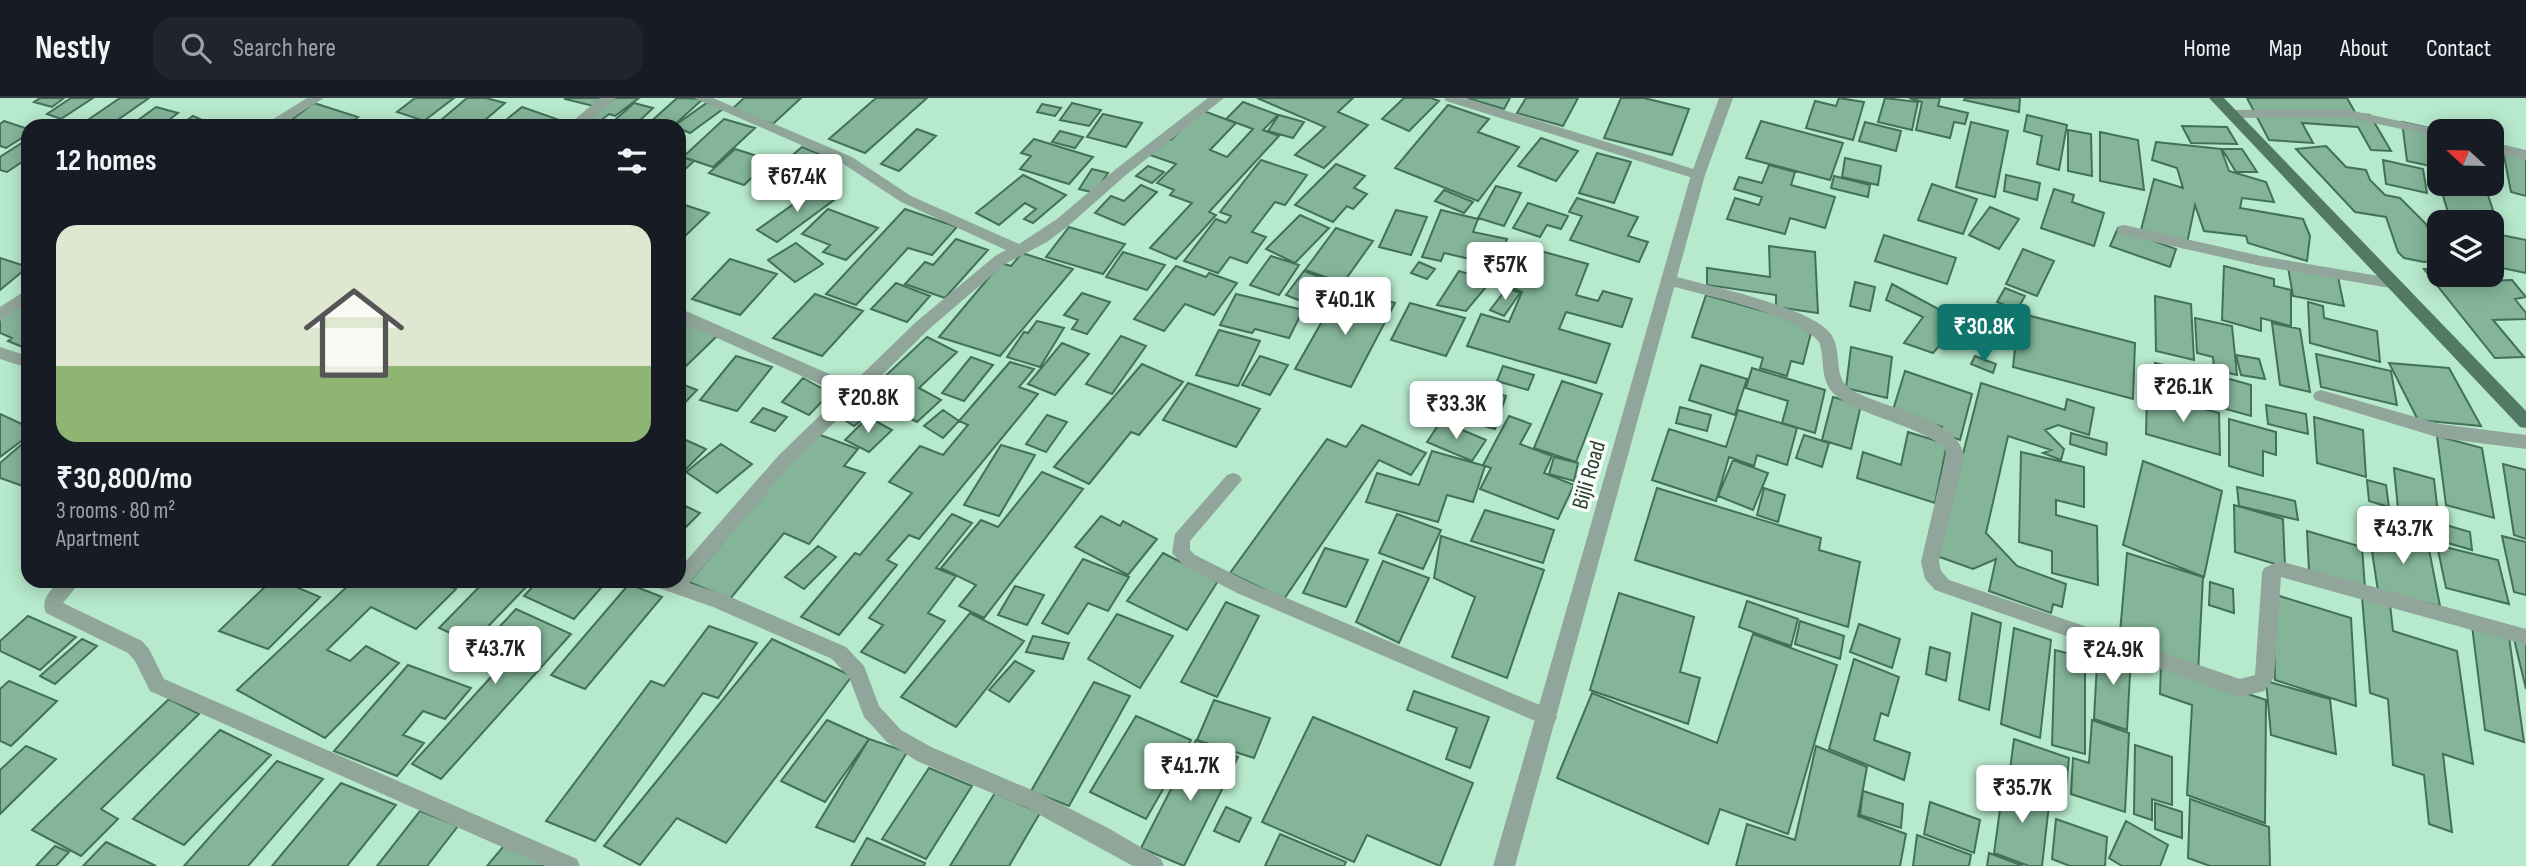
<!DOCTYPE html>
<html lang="en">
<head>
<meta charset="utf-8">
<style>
	body { margin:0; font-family:"Sofia Sans Condensed",sans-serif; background:#20242c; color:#f1f3f6; height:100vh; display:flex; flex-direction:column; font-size:26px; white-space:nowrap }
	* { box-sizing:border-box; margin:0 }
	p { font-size:23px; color:#9ea1a6 }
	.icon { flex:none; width:38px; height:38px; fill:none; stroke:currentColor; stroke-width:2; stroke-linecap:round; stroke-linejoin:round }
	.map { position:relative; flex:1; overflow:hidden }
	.sheet { position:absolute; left:21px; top:21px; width:665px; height:469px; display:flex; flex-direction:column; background:#171b24; border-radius:21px; box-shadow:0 4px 18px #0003 }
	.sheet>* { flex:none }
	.needle { width:46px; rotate:292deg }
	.controls { position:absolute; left:2427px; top:21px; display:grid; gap:14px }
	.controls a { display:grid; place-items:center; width:77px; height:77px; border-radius:14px; background:#171b24; box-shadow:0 4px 18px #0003; font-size:35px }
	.price { position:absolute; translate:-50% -60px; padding:0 16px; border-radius:7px; background:#fff; color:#222; font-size:23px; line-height:46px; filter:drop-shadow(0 2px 4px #0008) }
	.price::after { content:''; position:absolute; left:50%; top:42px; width:21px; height:16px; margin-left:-10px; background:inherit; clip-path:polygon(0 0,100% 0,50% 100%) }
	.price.selected { background:#0f766e; color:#fff }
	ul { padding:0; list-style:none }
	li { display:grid; align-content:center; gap:14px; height:371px; padding:0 35px }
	li span { display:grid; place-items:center; height:217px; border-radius:21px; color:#555 }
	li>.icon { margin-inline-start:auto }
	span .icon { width:126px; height:126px; fill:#fffc; stroke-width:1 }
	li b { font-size:30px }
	h2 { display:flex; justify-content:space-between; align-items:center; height:84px; padding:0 35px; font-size:30px }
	header { display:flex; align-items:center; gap:42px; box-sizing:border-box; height:98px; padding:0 35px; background:#171b24; border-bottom:2px solid #363941 }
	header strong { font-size:33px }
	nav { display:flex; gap:38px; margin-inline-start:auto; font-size:24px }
	.search { width:490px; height:63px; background:#20242c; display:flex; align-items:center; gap:18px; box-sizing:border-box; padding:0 24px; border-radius:21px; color:#9ea1a6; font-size:26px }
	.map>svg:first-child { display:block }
</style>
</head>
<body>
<header>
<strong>Nestly</strong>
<div class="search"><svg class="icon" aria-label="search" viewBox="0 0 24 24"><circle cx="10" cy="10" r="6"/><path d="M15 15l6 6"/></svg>Search here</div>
<nav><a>Home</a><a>Map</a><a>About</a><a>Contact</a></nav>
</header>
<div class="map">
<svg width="2526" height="768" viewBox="0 0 2526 768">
	<rect width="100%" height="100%" fill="#b7e9cc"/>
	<path fill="#84b599" stroke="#427158" stroke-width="2" d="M40 0H64L52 9 34 4Z
		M71 0H93L61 21 47 16Z
		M120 0H149L109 28H79Z
		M415 0H454L424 23 397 14Z
		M467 0H486L505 5 478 28H434Z
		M601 0 593 8 565 1 566 0Z
		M615 0H639L615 18 609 16 594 28H578Z
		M677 0 703 1 673 28H646Z
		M744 0H801L773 26 730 13Z
		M876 0H927L865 55 829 41Z
		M1257 0H1353L1338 14 1368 27 1324 70 1295 57 1325 29Z
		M1404 0H1431L1439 3 1409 33 1382 21Z
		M1467 0H1510L1504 11Z
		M1526 0H1578L1563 28 1517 15Z
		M1621 0H1644L1689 11 1672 57 1604 40Z
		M1839 0 1864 4 1853 42 1806 30 1815 3 1836 8Z
		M1885 0 1918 4 1912 32 1878 24Z
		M1909 0H1940L1938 8 1968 15 1965 26 1954 24 1950 40 1916 32 1922 4Z
		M1965 0H2020L2019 14 1964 2Z
		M2247 0H2347L2356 16 2370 17 2391 53 2371 52 2358 29 2302 25 2313 45 2269 42Z
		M708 4 723 11 690 35 674 28Z
		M1243 4 1278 17 1263 32 1279 38 1209 114 1216 117 1176 161 1150 150 1192 105 1170 97 1174 92 1157 85 1176 66 1150 57 1166 41 1171 42 1201 12 1236 25 1210 52 1227 59 1253 31 1226 21Z
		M314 5 358 19 346 28H283Z
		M634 5 653 10 634 28H608Z
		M1072 5 1101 12 1089 28 1060 22Z
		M1042 6 1061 10 1055 18 1037 14Z
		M1448 7 1489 21 1478 34 1519 49 1478 103 1395 70Z
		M156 9 178 15 161 28H130Z
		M522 9 568 25 564 28 501 26Z
		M1103 16 1142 25 1126 49 1087 39Z
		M1279 17 1304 24 1293 40 1268 33Z
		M2027 17 2067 27 2059 72 2037 66 2042 38 2024 33Z
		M193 18 215 28H179Z
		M724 21 755 30 713 69 683 59Z
		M4 23 28 31V36L6 50 0 48V26Z
		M1761 23 1843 45 1830 82 1746 60Z
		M1865 24 1901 33 1896 53 1859 43Z
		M1971 24 2008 33 1995 99 1956 89Z
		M2402 24 2443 33H2440V70L2407 63Z
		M2182 28 2227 29 2237 46 2191 45Z
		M917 31 936 38 899 73 881 66Z
		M2068 32 2091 36 2092 78 2068 73Z
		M1060 33 1083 39 1075 50 1052 44Z
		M2100 34 2138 42 2144 92 2100 83Z
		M1541 40 1578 53 1556 83 1518 68Z
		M28 41V60L7 74 0 72V59Z
		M1034 41 1093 59 1069 86 1020 71 1031 58 1021 55Z
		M2156 44 2221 51 2229 73 2266 84 2274 104 2242 100 2240 110 2303 121 2310 138 2307 163 2248 145 2246 138 2204 133 2195 107 2186 150 2140 136 2154 81 2183 90 2177 70 2152 62Z
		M2326 48 2346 69 2366 72 2370 82 2385 97 2400 100 2426 126 2432 140 2440 142V162L2424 164 2404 160 2398 154 2386 119 2355 114 2296 51Z
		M802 49 836 63 793 101 758 87Z
		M735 51 770 62 744 87 709 75Z
		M2222 51H2242L2257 74H2236Z
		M2503 53 2526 58V98L2511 94Z
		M1597 55 1631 64 1614 105 1579 95Z
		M679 58 694 63 679 77Z
		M1845 60 1881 68 1878 87 1842 79Z
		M1261 62 1307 77 1285 107 1275 104 1252 134 1266 139 1247 165 1230 159 1218 175 1184 163 1216 121 1226 125 1231 118 1220 114Z
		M2383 62 2423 71 2427 95 2386 86Z
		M1336 66 1365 78 1354 90 1367 96 1353 111 1347 108 1333 124 1295 107Z
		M1769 67 1795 74 1791 87 1835 99 1825 130 1790 120 1785 136 1727 121 1735 100 1759 107 1762 99 1734 91 1739 79 1762 85Z
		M1148 68 1164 74 1152 85 1136 78Z
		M1092 71 1108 75 1095 95 1079 91Z
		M1023 77 1066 97 1033 125 1024 121 1036 111 1025 105 999 127 976 115Z
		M2006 77 2040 85 2037 102 2004 93Z
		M1834 78 1870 87 1868 99 1831 90Z
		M1932 86 1977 101 1963 136 1918 122Z
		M1141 87 1157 94 1124 127 1095 115 1111 98 1124 103Z
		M819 88 838 99 777 144 757 132Z
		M1496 88 1521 95 1504 128 1478 120Z
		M2440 88 2488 97 2501 137 2526 142V175L2492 168V124H2451Z
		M2054 91 2074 97 2072 104 2104 115 2094 148 2041 130Z
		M1444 92 1473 104 1464 115 1435 103Z
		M1577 100 1638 119 1628 138 1648 144 1639 164 1570 142 1582 118 1569 114Z
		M679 105 709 115 679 144Z
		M1528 105 1568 118 1561 131 1547 127 1540 139 1513 130Z
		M1990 109 2019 121 1999 151 1969 137Z
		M828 111 878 130 846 162 823 154 830 147 802 136Z
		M905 111 957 129 932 157 908 150 856 207 826 196Z
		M1396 112 1427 119 1411 157 1379 149Z
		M1441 112 1478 121 1473 134 1507 141 1500 158 1474 152 1470 161 1444 155 1441 163 1422 159Z
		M1300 117 1329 130 1295 165 1266 151Z
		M1069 129 1125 146 1103 176 1046 159Z
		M1336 130 1373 143 1343 185 1305 172Z
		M2118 130 2176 151 2170 169 2110 148Z
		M1884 137 1956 160 1947 186 1875 163Z
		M956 141 988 152 945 200 905 186 925 164 933 167Z
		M796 145 823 166 795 184 768 162Z
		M1769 148 1815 154 1818 215 1776 209V197L1707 187V170L1770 179Z
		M1526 149 1588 166 1576 197 1598 203 1603 193 1632 201 1622 229 1566 214 1559 231 1610 246 1596 285 1467 248 1481 216 1509 224 1522 194 1508 188Z
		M2023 151 2054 163 2037 198 2006 186Z
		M1123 154 1165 167 1147 192 1106 179Z
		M1022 155 1073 171 1000 258 939 239 1001 165 1011 168Z
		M1271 158 1299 167 1279 197 1250 187Z
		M0 160 28 169 0 192Z
		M730 161 777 176 740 217 692 201Z
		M1419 164 1435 171 1427 181 1411 175Z
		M1176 168 1206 179 1209 175 1237 185 1214 217 1185 206 1164 233 1134 221Z
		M2224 168 2274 181V188L2291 192V228L2261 220V233L2222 222Z
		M2288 169 2338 179 2344 208 2293 198Z
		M2424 171H2440V177H2474L2479 183 2512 182 2526 199 2515 201 2526 215V221L2493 222 2524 259 2495 260Z
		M1304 173 1330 183 1311 207 1286 197Z
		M1459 173 1491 183 1466 213 1437 207Z
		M1855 184 1875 189 1870 213 1850 208Z
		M896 185 930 198 907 224 871 211Z
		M1892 186 1955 220 1948 238 1933 255 1904 245 1923 219 1886 202Z
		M1341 190 1395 205 1351 289 1295 271Z
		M1507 190 1520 195 1504 218 1490 212Z
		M2005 190 2025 198 2017 212 1997 204Z
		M1082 195 1110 204 1087 236 1072 231 1078 222 1064 217Z
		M815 196 863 213 822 258 773 240Z
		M1236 196 1303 212 1289 240 1255 231 1252 235 1220 227Z
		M1706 197 1813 227 1803 266 1791 263 1787 278 1760 270 1763 260 1692 239Z
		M2155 198 2191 206 2194 262 2156 253Z
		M28 201V248L25 250 8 243 12 240 0 235V221Z
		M2308 204 2323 208 2324 220 2377 233 2380 264 2310 245Z
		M1410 205 1465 220 1446 258 1391 242Z
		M2019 215 2135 245 2133 301 2013 269Z
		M2195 220 2232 228 2237 277 2214 272 2213 259 2197 255Z
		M679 222 718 237 679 275Z
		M1037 223 1064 230 1040 269 1007 259 1024 234 1028 235Z
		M2272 225 2300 231 2310 294 2280 287Z
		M1219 232 1260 243 1238 288 1196 277Z
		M1121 238 1146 248 1112 296 1086 286Z
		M927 239 957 254 919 290 941 302 917 324 865 297Z
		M1062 245 1089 256 1055 297 1028 286Z
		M1851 249 1892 259 1887 300 1846 290Z
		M2316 256 2391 273 2397 307 2321 289Z
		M2236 257 2259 261 2265 281 2241 277Z
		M736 258 772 269 737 313 700 302Z
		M1260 258 1288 267 1270 297 1242 287Z
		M1975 258 1996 266 1993 275 1971 266Z
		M971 259 993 267 964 303 942 295Z
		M1010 264 1034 271 1019 289 1038 296 919 441 909 437 887 462 897 467 839 537 801 519 855 455 860 457 912 395 889 384 920 348 943 357 968 327 959 323Z
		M2155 265 2190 273 2192 302 2157 293Z
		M2389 265 2449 270 2481 328 2418 322Z
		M1142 266 1183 284 1139 337 1131 334 1089 386 1054 369Z
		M1701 267 1747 281 1735 317 1689 302Z
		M1503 268 1534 277 1528 292 1497 283Z
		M1752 270 1825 292 1815 335 1782 325 1788 303 1746 290Z
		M2198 272 2251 287V318L2197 303Z
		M1905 273 1972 296 1960 342 1941 335 1942 329 1893 312Z
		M803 280 830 295 809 317 782 304Z
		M1562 283 1602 296 1576 364 1534 350Z
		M679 285 697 292 679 311Z
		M1188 285 1260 311 1236 349 1163 322Z
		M1454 285 1506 298 1495 331 1442 317Z
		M1981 285 2065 312 2067 301 2094 310 2089 337 2058 327 2045 332 2064 351 2061 362 2043 355 2051 352 2008 338 1986 435 2017 468 2066 486 2062 509 2053 506 2051 515 1989 493 1996 461 1973 471 1937 458Z
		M2147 296 2219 315 2220 357 2146 336Z
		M1833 299 1861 307 1851 351 1822 342Z
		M857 302 874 312 854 328 838 318Z
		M2266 307 2306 316 2308 336 2268 326Z
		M1680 309 1711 317 1707 333 1676 325Z
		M763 310 787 319 775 333 751 324Z
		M943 312 959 323 943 340 924 328Z
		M1738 312 1797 330 1787 367 1757 357 1754 368 1729 359 1716 403 1652 382 1669 331 1726 349Z
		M0 316 28 329V338L0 359Z
		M1047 317 1067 324 1046 354 1026 346Z
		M1509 318 1531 326 1520 346 1552 358 1544 375 1574 387 1558 421 1480 391 1491 370 1483 367Z
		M868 319 892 332 869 354 845 342Z
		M2314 319 2363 332 2366 379 2317 365Z
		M2229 321 2276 334V357L2263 353V378L2229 368Z
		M1441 323 1486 342 1472 363 1427 344Z
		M1362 327 1426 355 1411 377 1379 362 1284 501 1230 475 1327 341 1346 349Z
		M1908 334 1947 346 1935 405 1857 380 1863 354 1901 367Z
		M815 335 858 351 844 368 865 375 809 446 784 435 730 501 689 484Z
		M2071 335 2107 345 2106 357 2070 346Z
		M1804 337 1829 345 1822 369 1796 360Z
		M2437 338 2482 350 2494 420 2446 407Z
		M679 339 706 351 682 375 679 373Z
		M28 341V383L23 388 0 380V365Z
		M721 346 752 366 717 395 686 374Z
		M1001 347 1035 357 999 418 964 407Z
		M1432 353 1485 368 1473 404 1447 397 1438 424 1366 404 1377 375 1419 387Z
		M2021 354 2084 369V409L2056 402V417L2097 428 2098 487 2052 475V453L2019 444Z
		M1554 359 1578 365 1574 383 1549 376Z
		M1733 362 1768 375 1753 412 1718 398Z
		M2143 363 2222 393 2204 479 2123 447Z
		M2503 366 2526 372V441L2514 437Z
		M2394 370 2434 381 2439 425 2470 434 2472 452 2400 431Z
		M1042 374 1083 391 984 520 959 508 976 487 941 470 981 422 998 429Z
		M2367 382 2386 387 2389 409 2369 403Z
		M2237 389 2295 403 2298 422 2239 408Z
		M1657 390 1821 440 1819 452 1860 464 1848 529 1635 462Z
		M1764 390 1785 397 1778 424 1757 417Z
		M679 405 700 415 679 436Z
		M2234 407 2283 421 2285 469 2235 454Z
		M1485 412 1554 432 1543 465 1471 443Z
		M952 416 972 425 936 470 956 478 928 515 945 523 905 575 861 554 883 527 869 520Z
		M1397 416 1441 432 1423 471 1379 455Z
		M1101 418 1120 428 1123 423 1157 441 1128 477 1075 449Z
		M2368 427 2427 441 2440 508 2378 493Z
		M2307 433 2362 449 2365 490 2309 473Z
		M1441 438 1544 472 1507 580 1452 559 1475 499 1434 480Z
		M2502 438 2526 444V497L2514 494Z
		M2437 447 2498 462 2509 506 2446 490Z
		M818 448 836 459 804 491 785 479Z
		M1325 450 1368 462 1346 509 1303 495Z
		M1163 455 1218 483 1187 532 1127 503Z
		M2127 455 2203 479 2198 575 2119 546Z
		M1083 461 1129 479 1108 513 1088 505 1068 536 1042 525Z
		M1383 463 1429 480 1399 545 1356 524Z
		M271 483H294L300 486 296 489 320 499 268 551 219 533Z
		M353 483H439L456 491 416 531 371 509 327 552 350 563 366 548 399 565 325 640 237 592Z
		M485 483 530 485 472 545 439 530Z
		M538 483H607L574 521 524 498Z
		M2210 484 2233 491 2234 515 2209 507Z
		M629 486 662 499 585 591 551 577Z
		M1015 488 1044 497 1027 527 998 517Z
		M1619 495 1694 519 1680 574 1700 580 1688 626 1590 592Z
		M2273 496 2351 520 2356 608 2275 582Z
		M2362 499 2390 506 2393 533 2457 553 2473 666 2443 656 2452 734 2429 726 2424 677 2393 667 2388 601 2370 595Z
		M1747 503 1798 521 1791 548 1739 529Z
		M1226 504 1259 518 1217 599 1181 584Z
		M516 511 571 536 441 681 412 666 501 568 474 556Z
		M970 515 1024 543 956 629 901 599Z
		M1972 515 2001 525 1989 612 1959 602Z
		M1117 516 1173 538 1140 590 1088 561Z
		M28 518 76 539 40 572 0 553V543Z
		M1800 523 1844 538 1840 561 1795 546Z
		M1859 526 1900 541 1892 570 1850 554Z
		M709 528 757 545 718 600 703 595 595 743 546 723 651 583 664 588Z
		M2472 528 2509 539 2524 644 2485 632Z
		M2014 530 2051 542 2040 640 2001 626Z
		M1753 536 1837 567 1788 736 1720 711 1708 746 1557 680 1592 595 1717 645Z
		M1033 538 1069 545 1063 561 1026 554Z
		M82 541 97 548 55 586 40 578Z
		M772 541 852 578 726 745 677 720 640 767 604 748Z
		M2514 541 2526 544V591Z
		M2098 547 2131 557 2127 632 2094 621Z
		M1930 549 1950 555 1946 583 1926 576Z
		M2055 552 2085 560V656L2052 647Z
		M1854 561 1899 579 1888 618 1881 615 1874 642 1910 655 1904 682 1829 651Z
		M1015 563 1034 573 1009 604 989 592Z
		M408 567 471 590 445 621 423 613 403 637 424 645 397 678 334 653Z
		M2161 567 2266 602 2265 725 2187 697 2192 607 2160 596Z
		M9 583 57 603 11 648 0 643V591Z
		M2266 583 2330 601 2336 656 2271 637Z
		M1094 584 1130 598 1069 708 1031 693Z
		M1414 593 1489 619 1470 670 1446 661 1457 630 1407 612Z
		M169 601 199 616 101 711 118 721 81 758 32 732Z
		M1214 602 1270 620 1254 660 1197 642Z
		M1136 618 1191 642 1146 721 1090 694Z
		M1313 619 1473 685 1440 768 1367 737 1354 764 1262 724Z
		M827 622 869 641 825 704 781 683Z
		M2092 622 2129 635 2125 714 2071 696 2073 660 2089 665Z
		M220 632 271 657 184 747 133 721Z
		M869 641 907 654 854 744 816 729Z
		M2014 641 2069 660 2065 699 2009 679Z
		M1196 642 1238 659 1184 768 1141 750Z
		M2135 647 2172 659V707L2152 701V722L2134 716Z
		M26 648 56 661 0 716V672Z
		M1816 648 1867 669 1858 718 1906 736 1900 768H1736L1747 726 1795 742Z
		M277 663 323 681 248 768H184Z
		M929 670 972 688 926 761 882 741Z
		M2004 682 2050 698 2042 768H2029L1994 755Z
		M341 685 396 707 347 768H272Z
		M1863 693 1903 706 1901 730 1860 717Z
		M995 695 1040 715 1009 768H950Z
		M2190 701 2269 729 2270 768H2210L2188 760Z
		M1930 704 1980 722 1974 755 1924 736Z
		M2155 705 2182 714V740L2155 731Z
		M1226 709 1251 720 1239 744 1214 733Z
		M420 713 458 728 427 768H377Z
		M2056 721 2107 739 2105 768H2070L2052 761Z
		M2126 723 2168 747 2160 768H2122L2109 760Z
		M1280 736 1346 764 1344 768H1265Z
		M1917 737 1971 757 1969 768H1913Z
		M867 740 925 765 924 768H851Z
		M106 744 156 768H83Z
		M507 744 555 768H487Z
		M55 748 69 754 56 768H36Z
		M1989 755 2023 768H1987Z"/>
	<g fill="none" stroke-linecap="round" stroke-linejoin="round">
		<path fill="#91a69a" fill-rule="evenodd" d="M307 0H324L279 28H262Z
			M600 0H616L583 28H567Z
			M694 0H713L852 59 911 98 1019 146 1057 121 1116 71 1208 0H1224L1126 77 1067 129 1047 144 1005 166 928 232 791 367 689 485 726 497 846 549 864 568 879 608 901 632 931 649 1041 696 1108 730 1161 761 1164 768H1133L1027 710 917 663 887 644 864 619 849 579 832 561 713 509 653 488 651 483H679V471L779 357 842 296 679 223V210L852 286 916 224 995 158 1006 152 901 104 842 65Z
			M1444 0H1465L1703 74 1705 77 1703 80H1693L1446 3Z
			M2344 11 2446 33H2440V39L2344 19 2232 20 2225 16 2232 12Z
			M2492 44 2526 52V62L2492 54Z
			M2124 127 2261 158 2396 181 2404 186 2396 191 2261 168 2119 136 2117 132 2119 128Z
			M1669 177C1705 187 1808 208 1830 235 1844 252 1831 280 1852 292 1883 311 1956 318 1964 357L1939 464 1941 473 1949 482 2240 581 2255 577 2262 475 2264 470 2280 463 2526 531V547L2281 479 2274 580 2264 593 2240 599 1935 492 1925 481 1921 464 1946 357 1945 350C1916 325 1845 315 1830 291 1820 277 1825 259 1819 244 1796 215 1701 197 1664 186L1661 182 1664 178Z
			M28 191V204L0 223V209Z
			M0 249 28 258V270L0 261Z
			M2321 292 2440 326 2526 337V351L2440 340 2315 302 2313 298 2315 294Z
			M1233 375 1239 377 1242 382 1190 443V452L1195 457 1251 485 1554 613 1557 619 1554 625 1547 628 1540 625 1237 495 1183 467 1172 455 1175 436 1227 377Z
			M60 483H81L63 505 142 543 149 551 164 581 577 761 580 768H545L150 593 135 563 128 555 46 515C40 501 51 492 60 483Z"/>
		<path fill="#91a69a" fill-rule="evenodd" d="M1719 0H1733L1705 77 1515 768H1493L1691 77Z"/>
		<path fill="#527963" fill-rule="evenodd" d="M2209 0H2224L2526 313V330L2520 329Z"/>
	</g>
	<g text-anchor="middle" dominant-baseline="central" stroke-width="7" stroke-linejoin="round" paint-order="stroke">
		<g font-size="23" fill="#2b3f34" stroke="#f9fefb">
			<text transform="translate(1589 377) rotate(-74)">Bijli Road</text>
		</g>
	</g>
</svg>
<div class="controls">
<a><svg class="needle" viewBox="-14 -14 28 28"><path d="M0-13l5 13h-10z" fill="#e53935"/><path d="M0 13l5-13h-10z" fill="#9ea1a6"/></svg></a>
<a><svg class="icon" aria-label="layers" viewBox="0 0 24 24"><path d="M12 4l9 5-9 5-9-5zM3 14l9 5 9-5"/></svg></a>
</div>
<b class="price" style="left:797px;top:116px">₹67.4K</b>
<b class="price" style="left:1505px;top:204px">₹57K</b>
<b class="price" style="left:1345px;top:239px">₹40.1K</b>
<b class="price selected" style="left:1984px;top:266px">₹30.8K</b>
<b class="price" style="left:2183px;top:326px">₹26.1K</b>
<b class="price" style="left:868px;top:337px">₹20.8K</b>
<b class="price" style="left:1456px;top:343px">₹33.3K</b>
<b class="price" style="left:2403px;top:468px">₹43.7K</b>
<b class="price" style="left:495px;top:588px">₹43.7K</b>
<b class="price" style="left:2113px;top:589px">₹24.9K</b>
<b class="price" style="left:1190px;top:705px">₹41.7K</b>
<b class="price" style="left:2022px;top:727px">₹35.7K</b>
<section class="sheet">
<h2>12 homes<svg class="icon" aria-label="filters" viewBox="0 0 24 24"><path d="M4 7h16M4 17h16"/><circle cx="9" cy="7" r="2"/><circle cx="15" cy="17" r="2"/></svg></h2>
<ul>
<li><span style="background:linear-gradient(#dfe7d0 65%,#8fb573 0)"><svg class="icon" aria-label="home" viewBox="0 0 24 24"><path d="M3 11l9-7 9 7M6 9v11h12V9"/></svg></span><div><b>₹30,800/mo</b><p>3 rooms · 80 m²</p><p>Apartment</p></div></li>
</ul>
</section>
</div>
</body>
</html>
